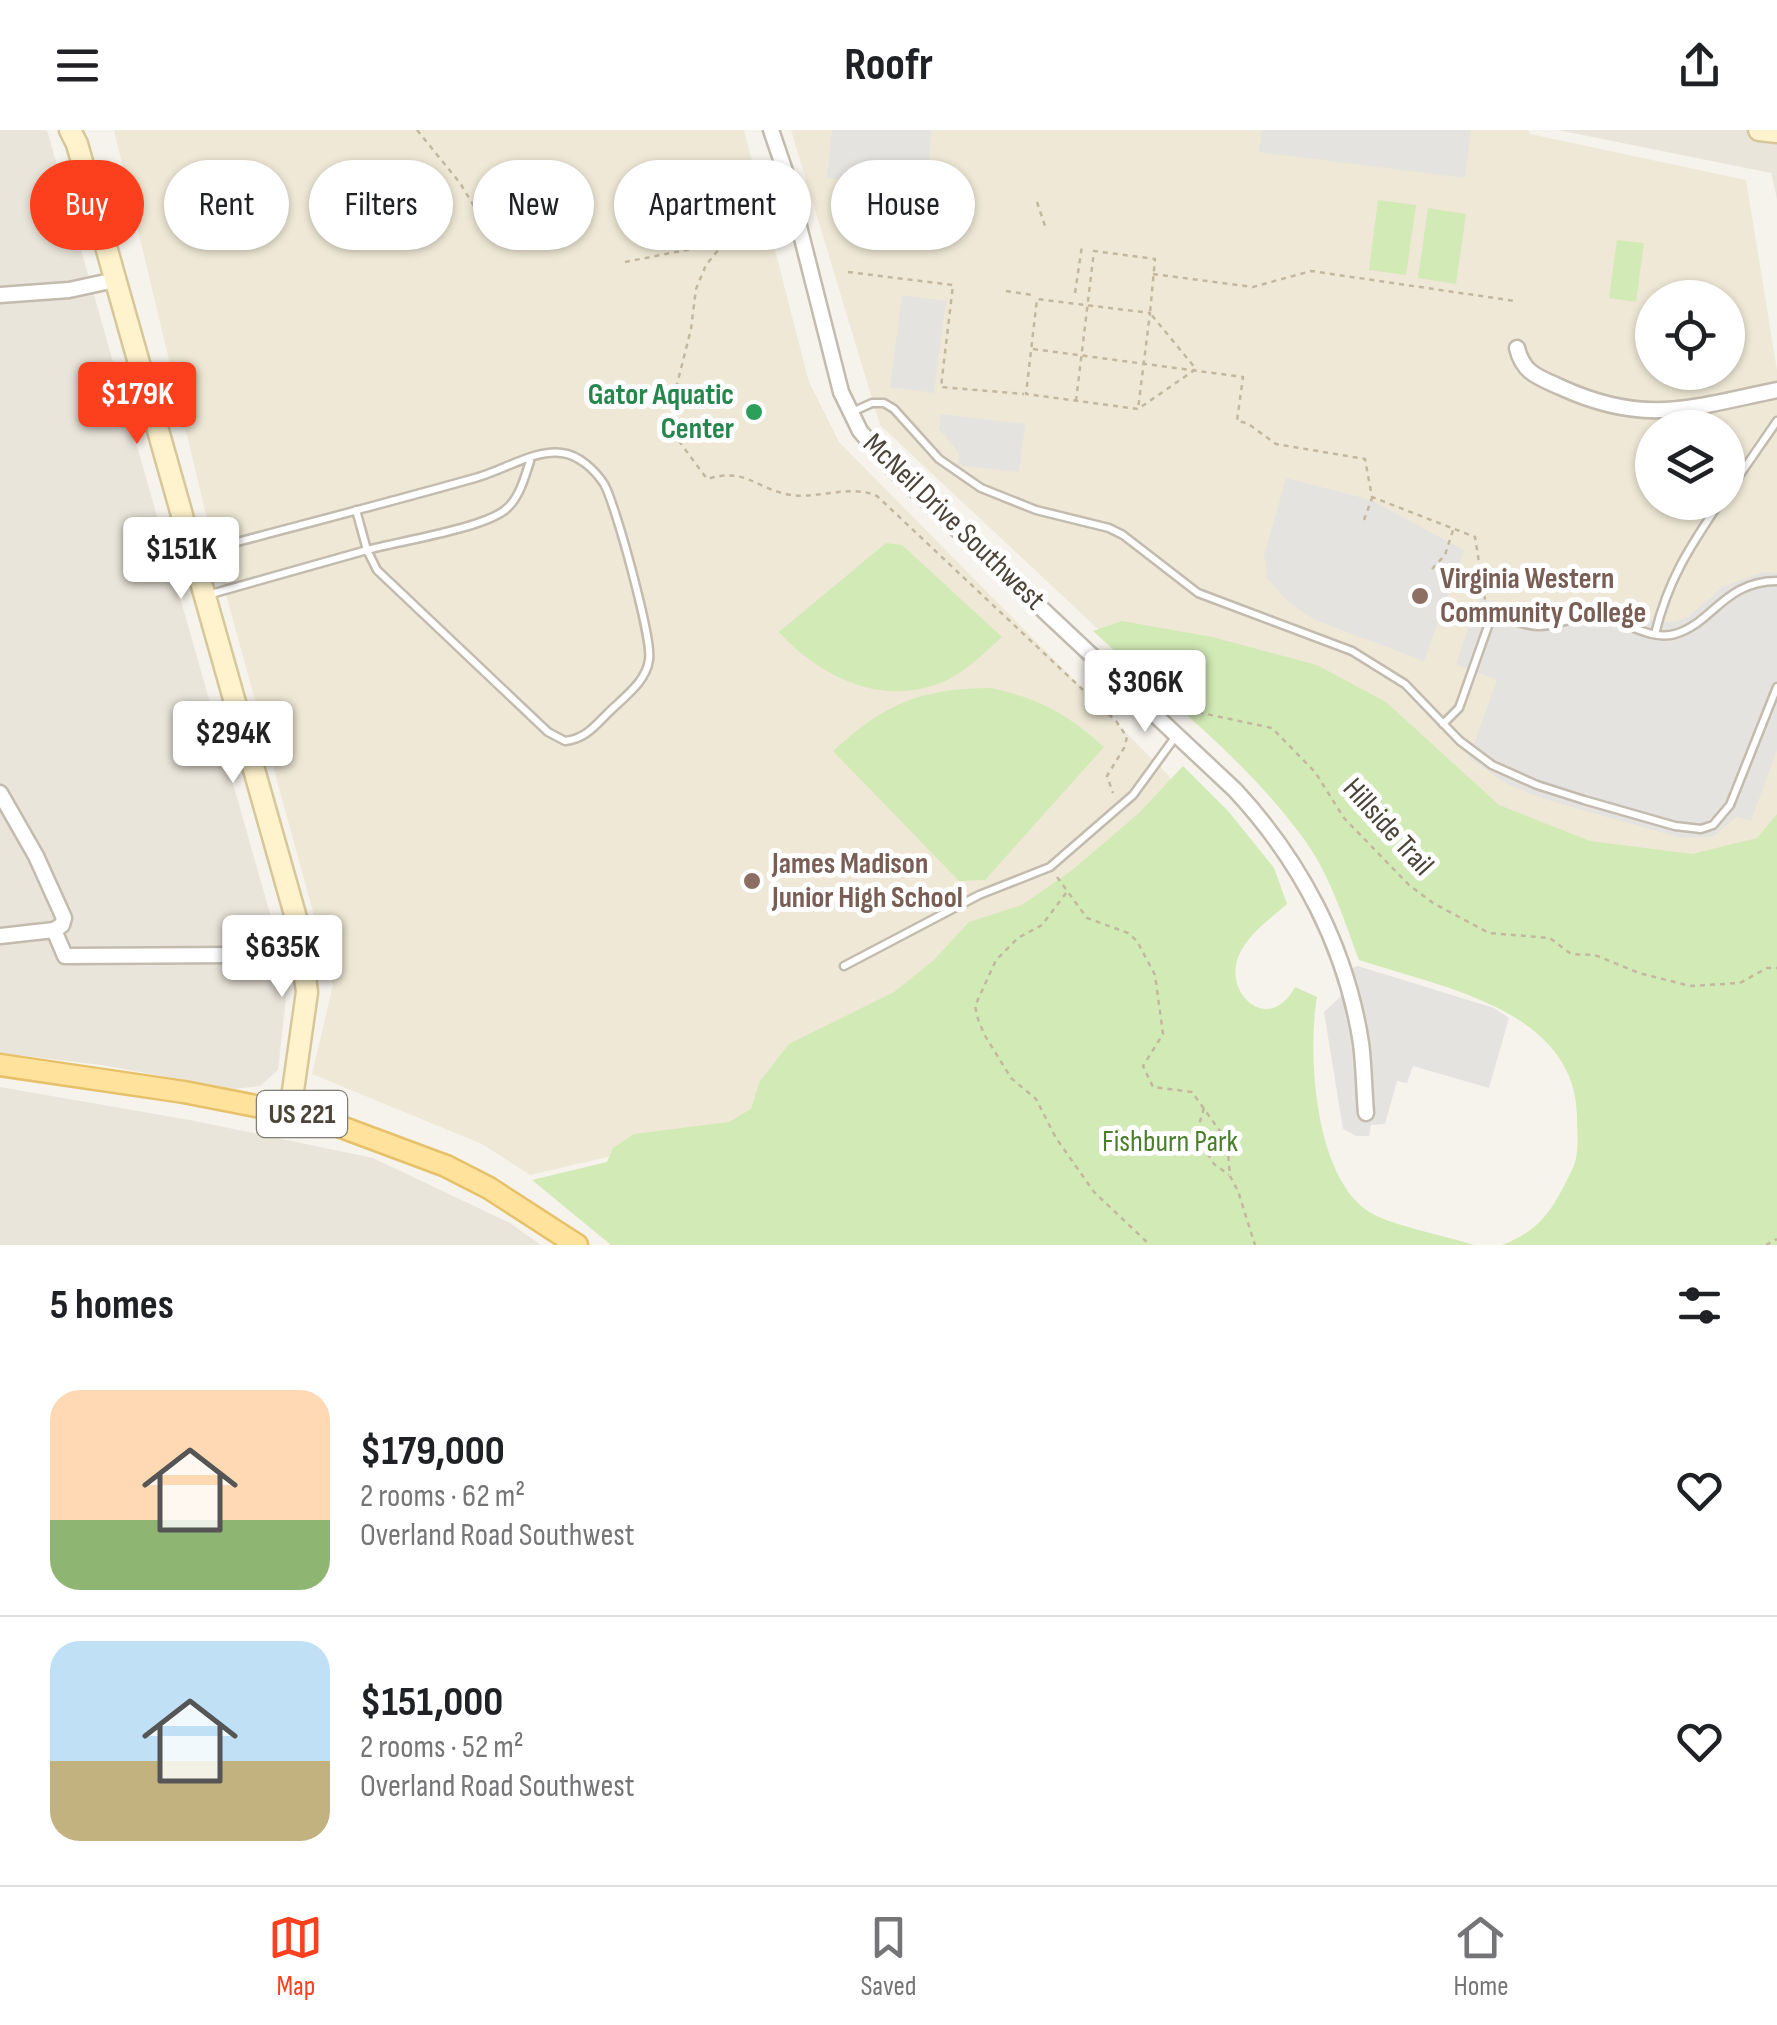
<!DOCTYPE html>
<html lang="en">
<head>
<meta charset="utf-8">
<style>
	body { margin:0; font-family:"Sofia Sans Condensed",sans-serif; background:#f6f6f6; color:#202124; height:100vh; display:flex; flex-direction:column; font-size:38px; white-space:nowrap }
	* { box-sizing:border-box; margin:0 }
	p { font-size:32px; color:#757577 }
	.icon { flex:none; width:55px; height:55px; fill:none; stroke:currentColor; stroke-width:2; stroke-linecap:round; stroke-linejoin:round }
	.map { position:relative; height:1115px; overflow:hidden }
	.details { display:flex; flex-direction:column; background:#fff; flex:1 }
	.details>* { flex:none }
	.top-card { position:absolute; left:30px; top:30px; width:1000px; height:90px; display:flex; gap:20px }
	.fabs { position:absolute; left:1635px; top:150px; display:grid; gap:20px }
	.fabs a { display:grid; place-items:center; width:110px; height:110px; border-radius:50%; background:#fff; box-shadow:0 2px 8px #0004; font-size:50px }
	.price { position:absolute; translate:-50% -85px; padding:0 22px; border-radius:10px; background:#fff; color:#222; font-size:32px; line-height:65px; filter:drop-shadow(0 2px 5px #0008) }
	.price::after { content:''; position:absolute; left:50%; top:60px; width:30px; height:22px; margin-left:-15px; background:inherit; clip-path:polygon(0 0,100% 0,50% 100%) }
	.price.selected { background:#fc3f1d; color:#fff }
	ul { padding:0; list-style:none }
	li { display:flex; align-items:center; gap:30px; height:250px; padding:0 50px }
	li+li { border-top:2px solid #e0e0e0 }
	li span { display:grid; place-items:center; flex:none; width:280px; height:200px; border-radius:30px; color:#555 }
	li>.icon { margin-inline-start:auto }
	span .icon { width:120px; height:120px; fill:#fffc; stroke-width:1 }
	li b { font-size:42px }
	h2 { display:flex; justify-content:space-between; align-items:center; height:120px; padding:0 50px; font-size:42px }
	.chip { padding:0 35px; border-radius:45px; background:#fff; box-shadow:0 2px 8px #0004; font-size:35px; line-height:90px }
	.chip.selected { background:#fc3f1d; color:#fff }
	header { display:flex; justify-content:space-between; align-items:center; height:130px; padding:0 50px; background:#fff; font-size:45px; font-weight:700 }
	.dock { display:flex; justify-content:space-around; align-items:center; height:140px; border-top:2px solid #e0e0e0; background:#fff; font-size:28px; color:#757577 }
	.dock a { display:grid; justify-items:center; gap:5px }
	.dock .selected { color:#fc3f1d }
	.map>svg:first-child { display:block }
</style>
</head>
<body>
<header><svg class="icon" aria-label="menu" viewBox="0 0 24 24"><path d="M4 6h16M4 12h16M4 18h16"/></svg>Roofr<svg class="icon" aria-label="share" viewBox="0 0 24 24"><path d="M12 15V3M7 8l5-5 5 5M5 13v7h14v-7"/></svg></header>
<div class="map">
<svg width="1777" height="1115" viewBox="0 0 1777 1115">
	<rect width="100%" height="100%" fill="#f6f3ec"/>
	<path fill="#eae5da" d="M0 0H47L273 794 287 859 278 940 260 956 234 959 101 935 0 923Z
		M1558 0H1777V69L1771 43Z
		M0 957 195 991 373 1028 510 1093 541 1115H0Z"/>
	<path fill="#efe8d6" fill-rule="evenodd" d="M114 0H744L809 252 839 312 1169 646 1240 880 530 1045 482 1014 312 944 333 855 219 439Z
		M791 0H1528L1530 4 1746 50 1777 240V710L1540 771 1162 559 880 295ZM1652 168H1728V242H1652ZM1652 298H1728V372H1652Z"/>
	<path fill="#d2eab5" d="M1378 70 1416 75 1406 145 1369 140Z
		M1428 78 1466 84 1456 154 1418 148Z
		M1617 110 1644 113 1636 172 1609 168Z
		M886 413 902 415 1002 507C985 522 968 540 947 550 885 579 821 548 779 502Z
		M1122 491 1212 507 1317 535 1386 572 1499 675 1590 711 1692 724 1757 708 1777 684V1115H1502C1542 1100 1554 1077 1572 1040 1580 1024 1577 1005 1577 987 1576 879 1440 857 1359 830 1343 787 1329 742 1301 705 1245 629 1162 565 1093 501Z
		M991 558C1040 569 1066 583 1104 617L985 750 959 751 833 621C886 573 919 559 991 558Z
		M1183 636 1229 682 1274 738 1287 774C1270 789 1249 803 1239 825 1222 863 1269 906 1295 857L1317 867C1307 925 1315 1050 1371 1083 1391 1095 1449 1107 1474 1115H611L532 1050 607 1032 613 1018 634 1004 729 992 751 979 760 951 789 914 894 862 934 830 969 792 1022 775 1071 741 1138 684Z"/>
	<path fill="#e5e3e0" d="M832 0H931L929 36 925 48 905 59 827 48Z
		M1262 0H1471L1465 48 1259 22Z
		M902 165 946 171 934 263 890 257Z
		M941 284 1025 294 1019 342 958 335 959 323 939 299Z
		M1286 348 1371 370 1464 420 1424 531 1315 490 1287 471 1267 448 1264 426Z
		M1763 442 1777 443V620L1751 691 1737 687 1712 707 1681 708 1544 669 1507 654 1469 628 1497 550 1456 534 1479 467 1526 486 1540 487 1591 471 1658 492H1676L1689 486 1724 456Z
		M1358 836 1494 878 1509 888 1489 958 1413 936 1407 953 1397 951 1385 994 1371 995 1369 1006H1356L1343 999 1324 882 1341 866 1337 844Z"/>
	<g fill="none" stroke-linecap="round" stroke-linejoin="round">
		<defs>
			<path id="service" d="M850 283 872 273H884L894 279 939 329 981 358 1036 380 1109 398 1123 405 1198 463 1352 521 1405 554 1460 611 1492 635 1537 655 1584 670 1675 696 1701 699 1713 695 1730 675 1777 557
				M1728 362 1777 291
				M356 380 367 420C400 411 480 399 505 380 519 369 525 347 530 331
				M196 423C289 398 383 374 475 348 502 341 535 319 562 323 579 325 595 340 604 354 615 372 653 511 649 530 646 552 624 567 608 583 595 596 585 609 565 611L548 602 377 440 367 420 211 464
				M1655 504C1668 450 1689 418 1720 372
				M1443 594 1459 578 1493 482C1507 487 1524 496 1538 496 1559 497 1575 483 1599 486 1624 490 1649 511 1675 504 1712 494 1724 451 1777 451
				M844 836 979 765 1050 737 1133 665 1176 606"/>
			<path id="minor" d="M771 0 785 41 841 262 860 301 894 340 1235 660C1301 731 1346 817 1361 913 1364 936 1364 960 1366 983
				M0 165 69 160 115 150
				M1517 218C1523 243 1538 247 1560 257 1645 296 1690 278 1777 260
				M0 663 36 726 64 788 62 795 54 800 0 806
				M54 800 65 826 239 825"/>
			<path id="secondary" d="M70 0 77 14 298 795 307 862 290 982
				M1759 0 1777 2"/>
			<path id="primary" d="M0 935 184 962 317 988 446 1036 489 1058 577 1115"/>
		</defs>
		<use href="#service" stroke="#c2bbae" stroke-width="11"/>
		<use href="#minor" stroke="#c2bbae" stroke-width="19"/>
		<use href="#secondary" stroke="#d6c79b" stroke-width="25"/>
		<use href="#primary" stroke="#e6c16a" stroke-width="25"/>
		<path stroke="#c4b79f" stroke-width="2.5" stroke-dasharray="5 5" stroke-linecap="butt" d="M417 0 460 53 477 81
			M1037 72 1045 96
			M724 113 706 135 696 159 691 199 671 278 679 311 707 349C747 337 755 359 791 365 819 369 851 354 877 366L1116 591 1127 607 1124 618 1107 646 1113 663
			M625 132 722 113
			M848 142 953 155 941 257 1024 264
			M1153 144 1253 157 1311 141 1515 171
			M1006 161 1032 165
			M1075 163 1082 116
			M1033 219 1243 247 1237 291 1247 293 1276 314 1365 329 1372 367 1475 407 1485 470
			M1076 271C1082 221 1088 171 1094 121L1155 129 1150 183 1196 239 1138 279 1026 264 1037 169 1150 183 1138 279
			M1364 390 1372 368
			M1432 439 1445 425 1453 400
			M1169 576 1272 598 1315 642 1344 688 1409 755 1433 773 1489 803 1550 808 1571 824 1595 825 1639 843 1690 856 1740 853 1767 838H1777
			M1057 747 1087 788 1128 803 1137 811 1155 845 1163 904 1143 936 1153 957 1192 962 1227 1011 1230 1046 1238 1061 1255 1115
			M1066 763 1042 795 1018 808 996 830 975 876 978 889 984 904 1011 948 1036 969 1056 1008 1094 1062 1150 1115
			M1204 978 1196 1005 1214 1034 1229 1045
			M1766 1115 1777 1109"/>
		<use href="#service" stroke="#fff" stroke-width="6"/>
		<use href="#minor" stroke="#fff" stroke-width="14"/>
		<use href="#secondary" stroke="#fff3cd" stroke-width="20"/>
		<use href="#primary" stroke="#ffe39c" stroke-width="20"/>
	</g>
	<circle fill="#2e9e5b" stroke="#fff" stroke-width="4" cx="754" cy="282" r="10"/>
	<g fill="#8d6e63" stroke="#fff" stroke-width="4">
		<circle cx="1420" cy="466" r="10"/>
		<circle cx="752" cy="751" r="10"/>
	</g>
	<g text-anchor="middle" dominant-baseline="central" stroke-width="10" stroke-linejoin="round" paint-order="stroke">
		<rect fill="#fff" stroke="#817c74" stroke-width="2.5" x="257" y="961" width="90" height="46" rx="8"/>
		<g font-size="28" font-weight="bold" fill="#4b4439">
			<text x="302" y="984">US 221</text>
		</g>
		<g font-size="30" font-weight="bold" fill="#27864d" stroke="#fff" text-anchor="end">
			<text x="734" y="265">Gator Aquatic<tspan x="734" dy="34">Center</tspan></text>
		</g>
		<g font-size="30" fill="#4b4439" stroke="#fff">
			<text transform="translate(954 392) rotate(44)">McNeil Drive Southwest</text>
			<text transform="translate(1388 697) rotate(48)">Hillside Trail</text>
		</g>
		<g font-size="30" font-weight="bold" fill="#785e54" stroke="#fff" text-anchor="start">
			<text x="1440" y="449">Virginia Western<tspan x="1440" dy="34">Community College</tspan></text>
			<text x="772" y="734">James Madison<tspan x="772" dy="34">Junior High School</tspan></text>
		</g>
		<g font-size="30" fill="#4a7f2a" stroke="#fff">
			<text x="1170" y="1012">Fishburn Park</text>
		</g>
	</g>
</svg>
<div class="fabs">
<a><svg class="icon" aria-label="locate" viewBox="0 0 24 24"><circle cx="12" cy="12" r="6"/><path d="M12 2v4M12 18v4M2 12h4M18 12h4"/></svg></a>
<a><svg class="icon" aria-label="layers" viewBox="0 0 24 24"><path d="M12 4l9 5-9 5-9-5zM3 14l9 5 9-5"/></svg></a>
</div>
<b class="price selected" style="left:137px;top:317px">$179K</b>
<b class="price" style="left:181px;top:472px">$151K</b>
<b class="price" style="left:1145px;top:605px">$306K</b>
<b class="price" style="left:233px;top:656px">$294K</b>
<b class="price" style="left:282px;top:870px">$635K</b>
<div class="top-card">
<a class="chip selected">Buy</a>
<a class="chip">Rent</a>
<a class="chip">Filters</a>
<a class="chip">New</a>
<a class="chip">Apartment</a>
<a class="chip">House</a>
</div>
</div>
<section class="details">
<h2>5 homes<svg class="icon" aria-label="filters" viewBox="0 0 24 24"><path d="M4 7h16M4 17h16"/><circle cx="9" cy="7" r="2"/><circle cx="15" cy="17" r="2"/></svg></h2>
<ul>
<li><span style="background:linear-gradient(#ffd9b3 65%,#8fb573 0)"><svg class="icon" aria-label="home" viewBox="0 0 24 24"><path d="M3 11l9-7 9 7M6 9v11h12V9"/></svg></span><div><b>$179,000</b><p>2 rooms · 62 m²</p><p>Overland Road Southwest</p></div><svg class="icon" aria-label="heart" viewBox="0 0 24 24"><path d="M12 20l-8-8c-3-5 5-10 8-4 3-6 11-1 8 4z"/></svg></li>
<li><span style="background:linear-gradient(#bfe0f5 60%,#c2b280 0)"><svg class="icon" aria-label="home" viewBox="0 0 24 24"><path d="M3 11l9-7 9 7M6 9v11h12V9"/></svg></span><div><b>$151,000</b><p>2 rooms · 52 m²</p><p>Overland Road Southwest</p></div><svg class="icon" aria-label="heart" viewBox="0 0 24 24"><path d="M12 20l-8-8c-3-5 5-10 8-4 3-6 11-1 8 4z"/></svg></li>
</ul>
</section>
<nav class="dock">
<a class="selected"><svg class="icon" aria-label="map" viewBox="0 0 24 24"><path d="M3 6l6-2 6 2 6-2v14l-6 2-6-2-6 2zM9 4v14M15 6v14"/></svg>Map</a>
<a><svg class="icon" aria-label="saved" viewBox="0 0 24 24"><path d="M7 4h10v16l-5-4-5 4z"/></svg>Saved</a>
<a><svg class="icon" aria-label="home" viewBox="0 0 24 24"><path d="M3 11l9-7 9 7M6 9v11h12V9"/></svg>Home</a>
</nav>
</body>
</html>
